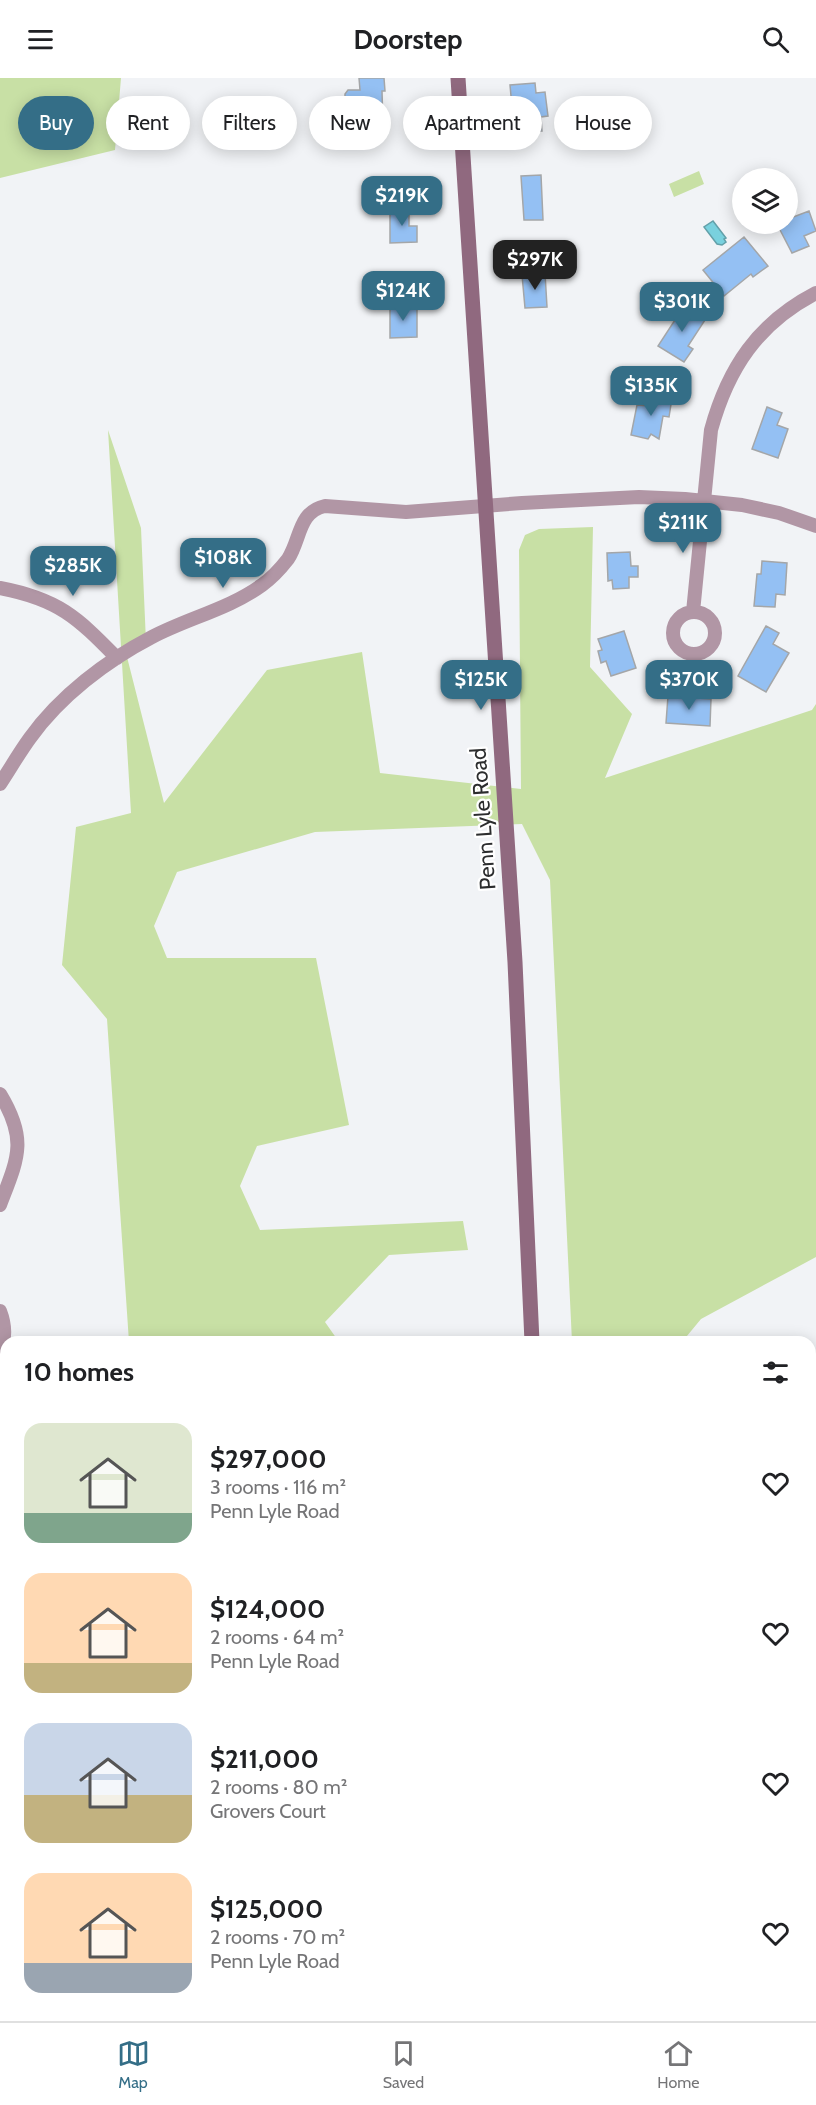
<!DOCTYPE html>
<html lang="en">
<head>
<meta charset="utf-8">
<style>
	body { margin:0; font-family:Cabin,sans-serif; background:#f6f6f6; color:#202124; height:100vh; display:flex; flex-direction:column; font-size:22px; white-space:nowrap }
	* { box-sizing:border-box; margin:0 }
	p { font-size:20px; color:#757577 }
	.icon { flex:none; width:33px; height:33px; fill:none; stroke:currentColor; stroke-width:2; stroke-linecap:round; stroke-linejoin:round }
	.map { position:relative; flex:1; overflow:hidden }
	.details { position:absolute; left:0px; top:1258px; width:816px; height:686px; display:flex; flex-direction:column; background:#fff; border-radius:18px 18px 0 0; box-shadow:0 3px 15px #0003 }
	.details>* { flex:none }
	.banner { position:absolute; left:18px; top:18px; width:780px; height:54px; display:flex; gap:12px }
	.tools { position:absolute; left:732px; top:90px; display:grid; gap:12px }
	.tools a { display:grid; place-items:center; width:66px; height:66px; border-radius:50%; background:#fff; box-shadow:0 3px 15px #0003; font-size:30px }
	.price { position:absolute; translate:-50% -51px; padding:0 14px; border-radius:12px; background:#346e87; color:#fff; font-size:20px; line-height:39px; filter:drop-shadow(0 2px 3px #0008) }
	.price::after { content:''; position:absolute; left:50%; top:36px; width:18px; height:14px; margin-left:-9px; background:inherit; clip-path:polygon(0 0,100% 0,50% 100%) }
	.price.current { background:#222; color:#fff }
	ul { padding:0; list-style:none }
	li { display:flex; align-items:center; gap:18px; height:150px; padding:0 24px }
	li span { display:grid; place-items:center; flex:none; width:168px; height:120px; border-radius:18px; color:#555 }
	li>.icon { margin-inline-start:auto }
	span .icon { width:72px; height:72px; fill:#fffc; stroke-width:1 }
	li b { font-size:26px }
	h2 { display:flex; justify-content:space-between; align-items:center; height:72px; padding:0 24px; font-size:26px }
	.tag { padding:0 21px; border-radius:27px; background:#fff; box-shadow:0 3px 15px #0003; font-size:21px; line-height:54px }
	.tag.current { background:#346e87; color:#fff }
	header { display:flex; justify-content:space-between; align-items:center; height:78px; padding:0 24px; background:#fff; font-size:27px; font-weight:700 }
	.menu { display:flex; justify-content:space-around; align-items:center; height:84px; border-top:2px solid #e0e0e0; background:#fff; font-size:16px; color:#757577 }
	.menu a { display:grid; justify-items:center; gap:3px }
	.menu .current { color:#346e87 }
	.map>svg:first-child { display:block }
</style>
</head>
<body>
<header><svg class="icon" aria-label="menu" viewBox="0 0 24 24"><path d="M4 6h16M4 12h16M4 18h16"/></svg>Doorstep<svg class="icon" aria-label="search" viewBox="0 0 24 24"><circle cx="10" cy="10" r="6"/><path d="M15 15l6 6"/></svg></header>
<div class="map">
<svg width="816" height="1943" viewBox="0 0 816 1943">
	<rect width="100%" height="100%" fill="#f1f3f6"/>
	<path fill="#c8e0a5" d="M0 0H121L115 72 0 100Z
		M699 93 704 106 674 119 669 106Z
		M108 352 141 450 146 564 126 575 164 725 267 592 362 574 380 695 521 711 519 472 525 457 539 451 593 449 590 589 632 636 605 700 812 632 816 626V1179L701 1241 682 1264H572L550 802 522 746 315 754 177 794 154 848 167 880H316L349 1047 257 1068 240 1108 260 1152 463 1143 468 1172 389 1177 325 1244 339 1264H129L107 941 62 887 76 749 131 735Z
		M6 1361V1438L0 1435V1364Z
		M6 1494V1938H810V1911L816 1915V1943H0V1496Z"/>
	<path fill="#79d1de" stroke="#62a0a9" stroke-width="1.5" d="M713 143 726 160 724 161 726 164 722 167 717 166 704 149Z"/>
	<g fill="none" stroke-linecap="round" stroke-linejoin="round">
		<path stroke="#62a0a9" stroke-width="4.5" d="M0 1531 6 1528"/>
	</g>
	<path fill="#94c0f3" stroke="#a4a6a8" stroke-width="1.5" d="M359 0H384L385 13H382L383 48 354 49 352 29 345 21V16L348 12H360Z
		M535 5 536 15 545 14 548 38 541 39 542 53 522 54 519 28 512 29 510 7Z
		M541 97 543 142H524L521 98Z
		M390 130H409V148H417V164L390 165Z
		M809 133 816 153 804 158 809 168 792 175 777 146H788V141Z
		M744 159 768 188 753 199 751 196 724 218 703 192Z
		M545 195 547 229 525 230 522 197Z
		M680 225 705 242 688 268 693 271 684 284 658 268 675 242 671 240Z
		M390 228H417V259L390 260Z
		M650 316 672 320 669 339 663 338 659 361 651 356 648 361 631 357 637 327 648 328Z
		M767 329 782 335 777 347 788 351 778 380 752 371Z
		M630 474 631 488H638V499H629V510L613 511 612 502 608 503 607 475Z
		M762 483 787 485 785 517 776 516 775 529 754 528 757 496H761Z
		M766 548 779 555 773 566 789 575 766 614 738 598Z
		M624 553 636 590 611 598 606 583 601 585 598 573 602 572 598 561Z
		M668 618 711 621 710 648 666 645Z"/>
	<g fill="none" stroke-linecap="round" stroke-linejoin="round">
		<path stroke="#b196a5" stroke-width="14" d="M0 510C58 521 77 539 117 580
			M693 534 711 352C728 290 758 245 816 215
			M673 555a21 21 0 1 1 42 0a21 21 0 1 1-42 0Z
			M0 706C10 691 19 675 30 660 60 618 106 583 152 559 188 540 229 531 262 507 272 500 281 490 288 481 301 461 298 434 325 428L406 434 522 425 639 419 685 421 742 427 779 435 816 448
			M0 1016C28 1062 18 1080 0 1127
			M0 1233C5 1246 6 1260 0 1273"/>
		<path stroke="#90697f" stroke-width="15" d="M458 0 515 884 532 1264
			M810 1520H816
			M560 1938V1943"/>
	</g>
	<g text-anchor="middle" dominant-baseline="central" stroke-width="4.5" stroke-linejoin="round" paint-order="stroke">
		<g font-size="22" fill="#2c2d2e" stroke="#fff">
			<text transform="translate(483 741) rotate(-94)">Penn Lyle Road</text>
		</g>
	</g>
</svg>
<div class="tools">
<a><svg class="icon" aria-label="layers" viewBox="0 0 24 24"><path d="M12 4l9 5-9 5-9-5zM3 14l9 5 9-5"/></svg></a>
</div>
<b class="price" style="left:402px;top:149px">$219K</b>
<b class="price current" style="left:535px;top:213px">$297K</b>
<b class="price" style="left:403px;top:244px">$124K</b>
<b class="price" style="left:682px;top:255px">$301K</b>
<b class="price" style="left:651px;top:339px">$135K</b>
<b class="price" style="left:683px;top:476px">$211K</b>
<b class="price" style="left:223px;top:511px">$108K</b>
<b class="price" style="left:73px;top:519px">$285K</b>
<b class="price" style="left:481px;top:633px">$125K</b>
<b class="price" style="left:689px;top:633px">$370K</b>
<div class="banner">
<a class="tag current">Buy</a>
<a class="tag">Rent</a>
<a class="tag">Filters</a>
<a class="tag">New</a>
<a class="tag">Apartment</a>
<a class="tag">House</a>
</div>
<section class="details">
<h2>10 homes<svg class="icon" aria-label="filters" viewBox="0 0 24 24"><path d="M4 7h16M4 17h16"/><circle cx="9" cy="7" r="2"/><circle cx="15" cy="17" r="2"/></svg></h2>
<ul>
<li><span style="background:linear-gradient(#dfe7d0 75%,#7fa58c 0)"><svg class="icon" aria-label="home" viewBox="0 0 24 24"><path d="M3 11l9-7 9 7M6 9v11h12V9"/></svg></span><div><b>$297,000</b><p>3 rooms · 116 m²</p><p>Penn Lyle Road</p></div><svg class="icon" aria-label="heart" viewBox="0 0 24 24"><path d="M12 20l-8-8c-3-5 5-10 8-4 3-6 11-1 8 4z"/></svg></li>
<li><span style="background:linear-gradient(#ffd9b3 75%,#c2b280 0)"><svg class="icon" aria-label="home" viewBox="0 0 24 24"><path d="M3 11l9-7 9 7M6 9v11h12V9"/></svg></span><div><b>$124,000</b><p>2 rooms · 64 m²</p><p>Penn Lyle Road</p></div><svg class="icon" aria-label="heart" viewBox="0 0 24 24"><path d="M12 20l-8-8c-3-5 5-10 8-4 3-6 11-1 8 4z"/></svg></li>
<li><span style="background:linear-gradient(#c9d6e8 60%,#c2b280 0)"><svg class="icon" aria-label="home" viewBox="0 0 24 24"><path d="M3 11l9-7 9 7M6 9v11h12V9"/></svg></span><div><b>$211,000</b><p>2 rooms · 80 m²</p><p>Grovers Court</p></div><svg class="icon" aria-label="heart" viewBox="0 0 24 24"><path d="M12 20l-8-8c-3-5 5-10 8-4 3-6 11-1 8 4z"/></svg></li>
<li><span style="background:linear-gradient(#ffd9b3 75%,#9aa5b1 0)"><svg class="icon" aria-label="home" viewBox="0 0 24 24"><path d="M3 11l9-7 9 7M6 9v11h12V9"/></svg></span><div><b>$125,000</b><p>2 rooms · 70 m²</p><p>Penn Lyle Road</p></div><svg class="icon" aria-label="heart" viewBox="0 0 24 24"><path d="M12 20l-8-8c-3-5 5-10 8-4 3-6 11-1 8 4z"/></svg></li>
</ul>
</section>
</div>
<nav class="menu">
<a class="current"><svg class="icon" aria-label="map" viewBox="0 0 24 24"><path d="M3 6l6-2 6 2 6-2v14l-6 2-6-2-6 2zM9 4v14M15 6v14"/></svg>Map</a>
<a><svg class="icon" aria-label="saved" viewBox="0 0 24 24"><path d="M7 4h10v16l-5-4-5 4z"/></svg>Saved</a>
<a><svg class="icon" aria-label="home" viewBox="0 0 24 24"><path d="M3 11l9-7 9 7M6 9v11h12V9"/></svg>Home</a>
</nav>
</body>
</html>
